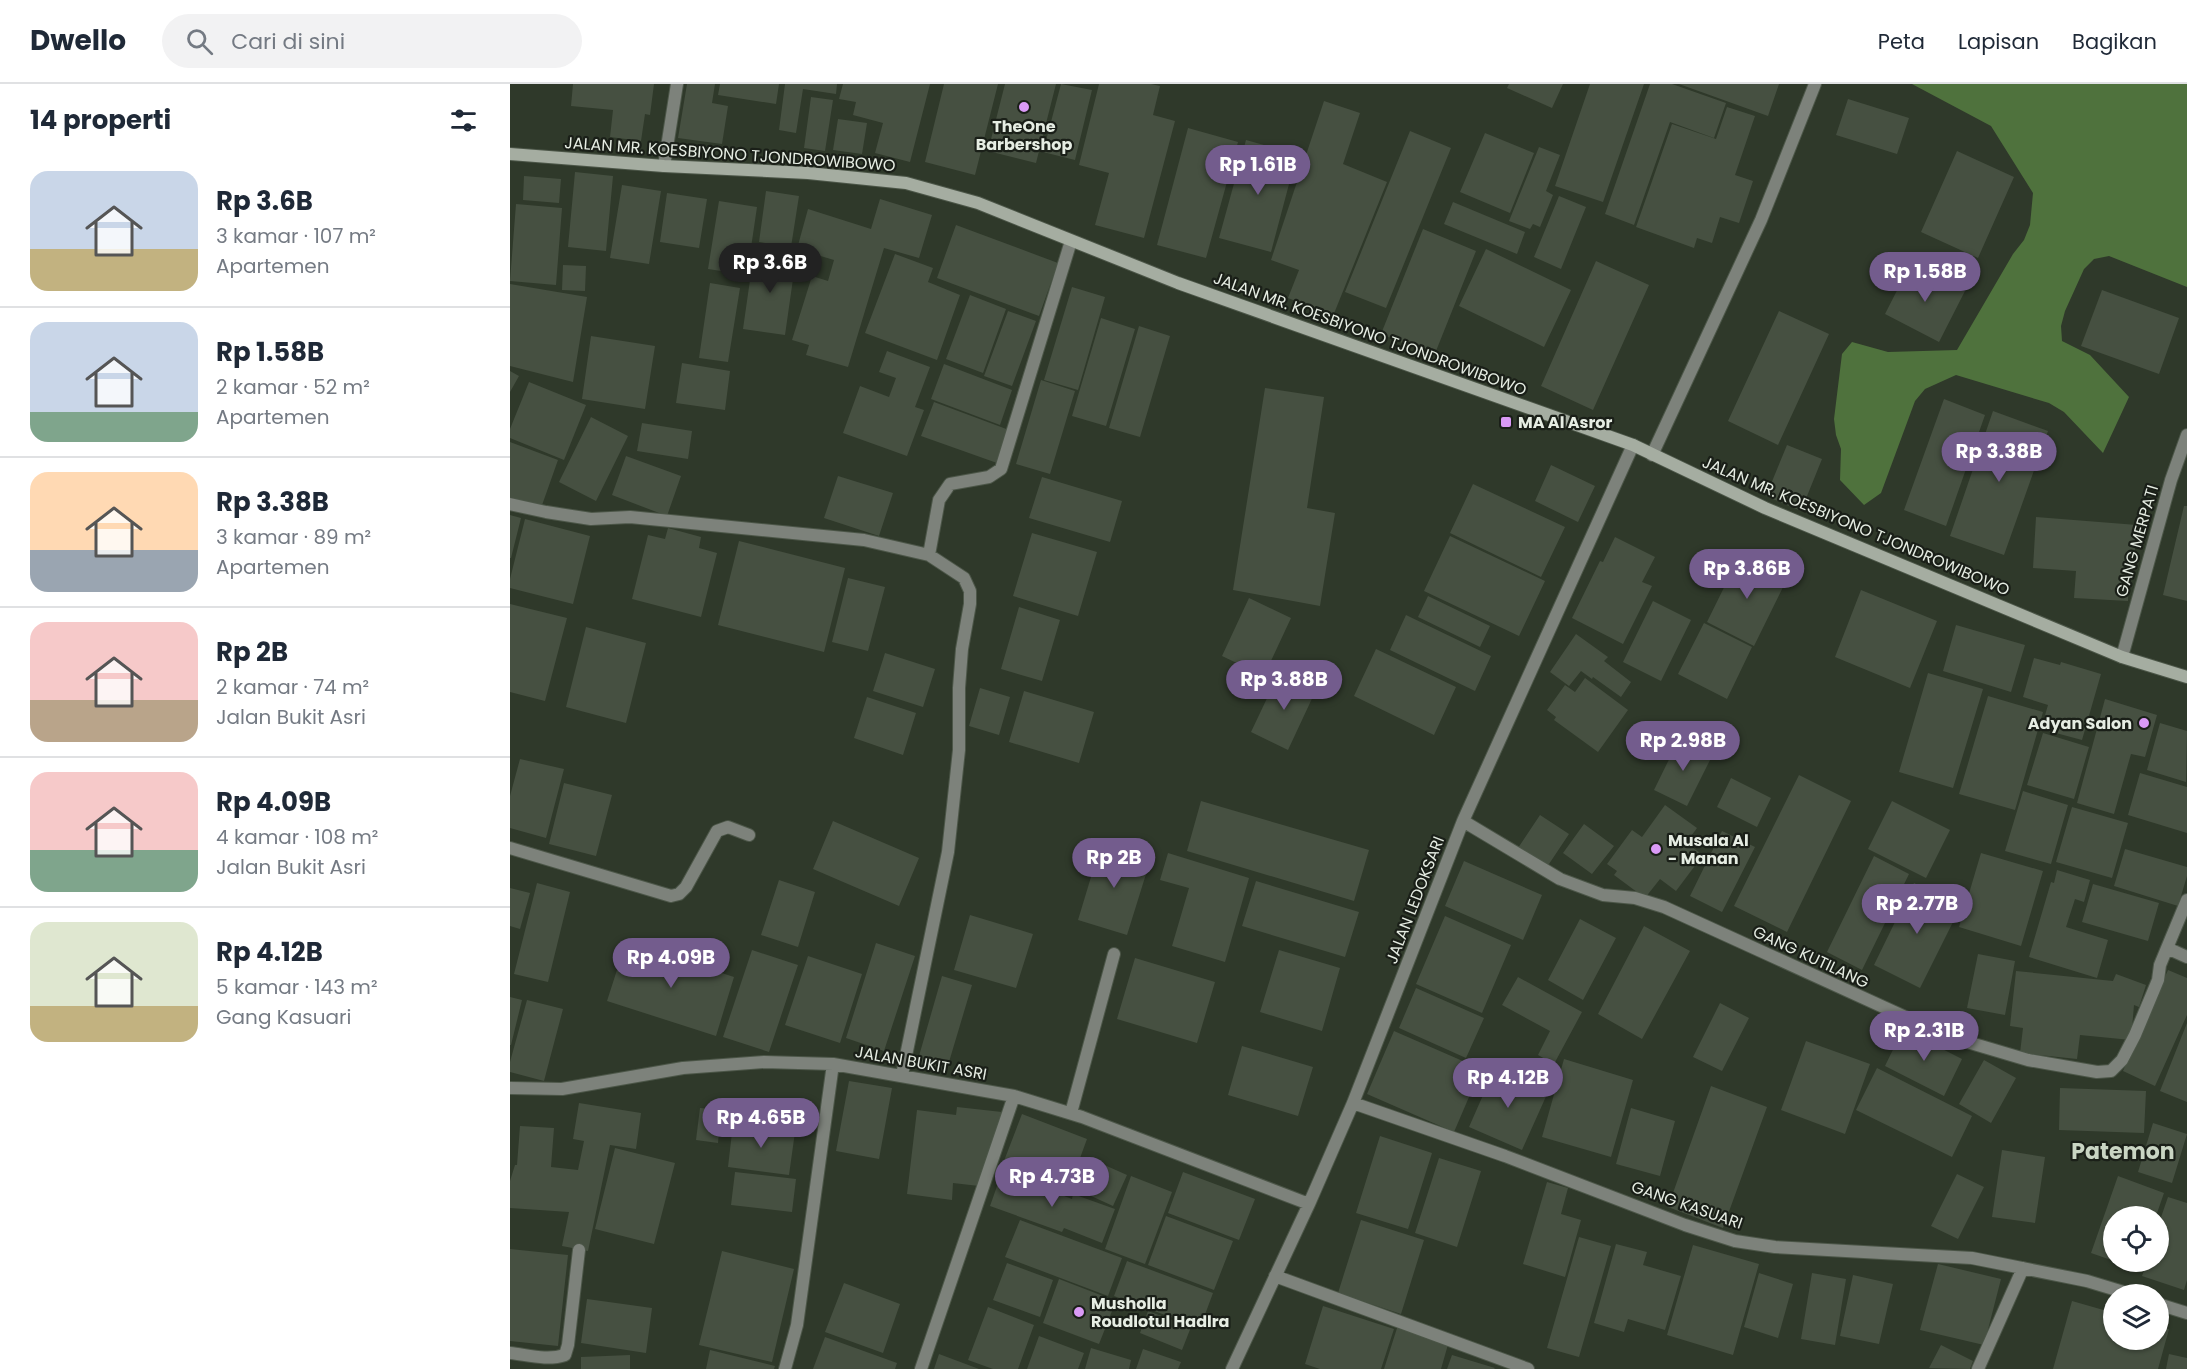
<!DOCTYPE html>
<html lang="id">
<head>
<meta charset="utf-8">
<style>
	body { margin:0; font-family:Poppins,sans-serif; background:#f2f2f3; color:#1f2937; height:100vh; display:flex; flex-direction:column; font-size:22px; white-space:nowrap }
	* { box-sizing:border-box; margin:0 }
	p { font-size:20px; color:#747a83 }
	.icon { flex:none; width:33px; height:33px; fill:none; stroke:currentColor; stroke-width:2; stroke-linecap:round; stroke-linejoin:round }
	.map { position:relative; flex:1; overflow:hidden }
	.details { display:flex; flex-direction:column; background:#fff; width:510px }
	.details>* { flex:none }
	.buttons { position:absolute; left:1593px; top:1122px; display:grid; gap:12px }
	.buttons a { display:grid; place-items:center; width:66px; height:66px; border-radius:50%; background:#fff; box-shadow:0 2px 4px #0004; font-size:30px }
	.price { position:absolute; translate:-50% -51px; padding:0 14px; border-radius:21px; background:#735c8d; color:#fff; font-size:20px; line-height:39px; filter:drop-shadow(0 2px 3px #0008) }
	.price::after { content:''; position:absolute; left:50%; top:36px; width:18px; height:14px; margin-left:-9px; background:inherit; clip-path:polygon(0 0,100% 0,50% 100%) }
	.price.selected { background:#222; color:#fff }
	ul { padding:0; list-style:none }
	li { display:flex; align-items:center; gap:18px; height:150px; padding:0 30px }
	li+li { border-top:2px solid #e0e1e3 }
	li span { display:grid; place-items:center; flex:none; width:168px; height:120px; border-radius:18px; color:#555 }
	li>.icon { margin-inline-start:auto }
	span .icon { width:72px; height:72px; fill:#fffc; stroke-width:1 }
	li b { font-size:26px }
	h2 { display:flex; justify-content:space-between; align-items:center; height:72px; padding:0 30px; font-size:26px }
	header { display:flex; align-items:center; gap:36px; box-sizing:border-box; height:84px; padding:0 30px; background:#fff; border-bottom:2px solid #e0e1e3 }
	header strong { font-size:28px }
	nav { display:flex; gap:33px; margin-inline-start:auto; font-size:21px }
	.search { width:420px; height:54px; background:#f2f2f3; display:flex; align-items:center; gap:15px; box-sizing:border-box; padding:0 21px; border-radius:33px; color:#747a83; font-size:22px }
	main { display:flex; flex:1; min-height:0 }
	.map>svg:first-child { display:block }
</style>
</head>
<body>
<header>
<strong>Dwello</strong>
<div class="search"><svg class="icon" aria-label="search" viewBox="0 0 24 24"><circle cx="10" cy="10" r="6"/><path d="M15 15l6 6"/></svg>Cari di sini</div>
<nav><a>Peta</a><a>Lapisan</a><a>Bagikan</a></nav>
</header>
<main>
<section class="details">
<h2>14 properti<svg class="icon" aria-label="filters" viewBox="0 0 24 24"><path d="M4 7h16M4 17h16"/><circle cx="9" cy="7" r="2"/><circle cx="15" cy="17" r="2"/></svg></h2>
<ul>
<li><span style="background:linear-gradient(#c9d6e8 65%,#c2b280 0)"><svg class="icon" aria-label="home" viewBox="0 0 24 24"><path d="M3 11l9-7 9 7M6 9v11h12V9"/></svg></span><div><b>Rp 3.6B</b><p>3 kamar · 107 m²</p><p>Apartemen</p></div></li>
<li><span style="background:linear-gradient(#c9d6e8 75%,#7fa58c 0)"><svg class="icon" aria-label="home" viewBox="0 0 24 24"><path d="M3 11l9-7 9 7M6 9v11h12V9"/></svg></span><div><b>Rp 1.58B</b><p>2 kamar · 52 m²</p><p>Apartemen</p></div></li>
<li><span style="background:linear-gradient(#ffd9b3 65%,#9aa5b1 0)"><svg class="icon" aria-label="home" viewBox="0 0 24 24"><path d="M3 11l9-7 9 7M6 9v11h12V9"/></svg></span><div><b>Rp 3.38B</b><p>3 kamar · 89 m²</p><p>Apartemen</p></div></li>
<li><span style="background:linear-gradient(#f6c9c9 65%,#b9a48a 0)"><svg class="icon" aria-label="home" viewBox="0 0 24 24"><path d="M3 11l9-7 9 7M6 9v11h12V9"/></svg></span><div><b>Rp 2B</b><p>2 kamar · 74 m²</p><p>Jalan Bukit Asri</p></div></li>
<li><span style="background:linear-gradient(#f6c9c9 65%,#7fa58c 0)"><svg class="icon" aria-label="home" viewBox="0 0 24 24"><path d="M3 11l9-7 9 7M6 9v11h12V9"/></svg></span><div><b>Rp 4.09B</b><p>4 kamar · 108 m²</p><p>Jalan Bukit Asri</p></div></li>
<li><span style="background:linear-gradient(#dfe7d0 70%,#c2b280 0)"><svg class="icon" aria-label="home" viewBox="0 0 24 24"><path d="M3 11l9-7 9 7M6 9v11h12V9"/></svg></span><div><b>Rp 4.12B</b><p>5 kamar · 143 m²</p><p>Gang Kasuari</p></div></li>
</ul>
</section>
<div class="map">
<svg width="1677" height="1285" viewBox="0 0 1677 1285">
	<rect width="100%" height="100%" fill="#2f392a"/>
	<path fill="#4f723d" d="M1402 0H1677V203L1599 172 1584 175 1574 185 1555 227 1551 242 1552 257 1580 271 1619 313 1593 369 1554 328 1539 319 1446 291 1415 305 1405 317 1371 409 1354 421 1330 396 1331 365 1326 351 1324 335 1332 270 1342 258 1378 268 1447 266 1503 170 1514 156 1520 141 1523 109 1481 42Z"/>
	<path fill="#465041" d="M63 0H144L140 31 135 30 131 57 100 53 103 26 61 22Z
		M177 0H205L202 19 218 22 212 60 168 54Z
		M210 0H269L266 20 208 11Z
		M275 0H327L326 10 293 5 286 49 269 46Z
		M333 0H420L400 78 365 69 373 39 343 31 346 18 329 15Z
		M434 0H488L465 91 415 78Z
		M495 0H546L526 79 478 67Z
		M551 0 582 6 565 76 533 68Z
		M589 0H641L650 2 643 31 665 37 634 154 585 141 599 89 569 81Z
		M999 0H1053L1042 24 997 4Z
		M1080 0H1134L1093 118 1045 102Z
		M1140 0H1162L1216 19 1204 54 1160 38 1124 141 1095 130Z
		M1169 0H1269L1258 32Z
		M301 13 323 16 315 67 294 64Z
		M1338 15 1399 34 1387 70 1326 51Z
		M814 17 850 29 833 80 877 98 823 232 778 214 789 186 761 176Z
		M1217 23 1245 32 1225 91 1243 97 1229 139 1210 133 1202 159 1187 154 1184 164 1126 143 1162 40 1206 55Z
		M328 35 357 39 352 70 323 66Z
		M678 44 728 58 696 174 647 161Z
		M900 47 941 64 876 224 835 208Z
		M975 49 1024 69 1000 129 950 108Z
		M736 56 787 70 761 168 709 154Z
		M1029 63 1050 71 1036 107 1043 111 1030 143 1023 140 1020 145 999 137Z
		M1447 67 1504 93 1468 174 1411 148Z
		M65 88 103 92 96 167 58 163Z
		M14 92 51 95 49 119 13 116Z
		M112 101 151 107 139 180 100 174Z
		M256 107 289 112 281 163 249 158Z
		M157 109 197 115 189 164 150 158Z
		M1049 112 1076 123 1051 185 1024 173Z
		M370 115 422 131 409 174 374 164 338 283 296 271 299 261 282 256 302 192 318 197 324 176 287 165 298 125 361 145Z
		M209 117 247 123 237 191 198 185Z
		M943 118 1015 148 1007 170 934 140Z
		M6 120 52 124 46 201 0 197Z
		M446 141 548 179 529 232 427 194Z
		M913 145 966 167 924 272 871 250Z
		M976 165 1061 206 1034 263 949 222Z
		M244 168 286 174 275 251 233 245Z
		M385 170 423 184 418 198 450 211 427 276 355 249Z
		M1086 177 1139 201 1083 326 1031 302Z
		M1401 179 1455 207 1429 258 1375 230Z
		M53 181 76 182 75 207 52 206Z
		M200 199 230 204 218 278 189 274Z
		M0 200 77 213 63 298 0 282Z
		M562 203 595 213 568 306 534 296Z
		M1592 206 1669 234 1649 290 1571 262Z
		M460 211 496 225 473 289 436 275Z
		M498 227 526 237 502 302 474 292Z
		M1269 227 1319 250 1268 361 1218 337Z
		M591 234 625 245 596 342 562 332Z
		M629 242 660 252 630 353 599 344Z
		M81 252 145 262 135 325 72 315Z
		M377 267 420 283 405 323 414 326 397 372 333 349 350 302 379 313 386 294 369 288Z
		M172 279 220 287 215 326 166 319Z
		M434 280 502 306 490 341 421 315Z
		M0 287 9 292 0 308Z
		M531 296 565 307 540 390 506 380Z
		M19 298 76 321 54 376 0 354V345Z
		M755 304 814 313 797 424 825 429 810 522 723 506Z
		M1434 315 1475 331 1436 442 1394 426Z
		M424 318 499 346 487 379 411 352Z
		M1483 327 1538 347 1494 471 1440 452Z
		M81 333 118 352 86 417 49 398Z
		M132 339 182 347 178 375 127 367Z
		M0 358 48 376 31 424 0 413Z
		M1277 361 1312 375 1291 427 1256 412Z
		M116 372 171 392 157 432 102 411Z
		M1041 381 1085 402 1068 438 1025 417Z
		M328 392 383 409 369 452 314 434Z
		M532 393 612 417 600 458 519 434Z
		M963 400 1055 443 1031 493 940 449Z
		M1674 422H1677V517L1653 511Z
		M0 431 11 434 1 474H0Z
		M1526 433 1627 441 1623 491H1619L1618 517 1564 514 1566 487 1523 484Z
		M15 435 80 452 63 520 0 504V495Z
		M158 444 191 453 189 464 207 469 191 533 122 515 138 451 155 455Z
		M522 449 587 468 568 532 503 512Z
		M940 452 1035 497 1009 552 914 507Z
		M1105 453 1145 473 1132 498 1142 502 1113 560 1062 534 1090 477 1093 478Z
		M229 457 335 484 314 568 208 541Z
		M1230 471 1277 495 1244 562 1197 538Z
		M338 494 375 503 358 567 322 558Z
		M1351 506 1427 537 1400 604 1325 573Z
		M918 512 980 542 970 563 908 533Z
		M739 514 781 534 754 592 712 572Z
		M1143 517 1181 536 1151 597 1113 578Z
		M0 520 57 534 35 617 0 608Z
		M509 523 550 536 532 597 491 585Z
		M896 531 981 572 965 607 880 566Z
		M1194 539 1242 563 1217 615 1168 590Z
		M1446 541 1515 561 1501 608 1433 587Z
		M76 543 136 559 116 639 56 623Z
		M1066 550 1098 573 1094 577 1121 598 1111 613 1083 593 1082 595 1071 587 1059 602 1040 588Z
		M866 565 946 603 924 651 844 612Z
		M375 569 425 585 413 623 363 607Z
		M1524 574 1550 581 1551 578 1591 590 1572 656 1531 645 1538 621 1513 613Z
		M769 589 806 606 778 666 741 648Z
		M1418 589 1473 605 1443 704 1389 688Z
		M1075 594 1118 626 1088 668 1044 636 1046 633 1037 626 1055 601 1065 608Z
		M470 604 500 613 489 651 459 642Z
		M514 607 584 628 569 679 499 658Z
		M1478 612 1533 628 1505 726 1449 710Z
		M357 613 406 629 393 671 344 654Z
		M1595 615 1647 631 1635 673 1621 670 1604 730 1567 719Z
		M1650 639 1677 647 1676 698 1637 686Z
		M1533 649 1579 663 1564 715 1517 701Z
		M1170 653 1203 670 1177 722 1144 706Z
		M10 675 54 685 36 754 0 744V712Z
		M1630 689 1677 703V749L1618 731Z
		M1289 691 1341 717 1277 848 1224 822Z
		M1221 694 1261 714 1247 743 1207 723Z
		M54 699 102 711 86 772 39 760Z
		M1513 707 1558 721 1541 780 1495 767Z
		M691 717 859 766 844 817 677 767Z
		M1382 717 1440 746 1416 794 1358 765Z
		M1155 721 1187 744 1176 759 1193 771 1166 807 1150 795 1135 814 1104 791 1107 787 1097 780 1122 746 1132 753Z
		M1562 723 1618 739 1602 794 1546 778Z
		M1030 731 1059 750 1037 783 1008 764Z
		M323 737 409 774 389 822 303 785Z
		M1074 740 1104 762 1082 790 1053 769Z
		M1212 747 1245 763 1212 828 1180 812Z
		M591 760 641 774 617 851 568 836Z
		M1615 765 1677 783V792L1668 822 1604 802Z
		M658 769 739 794 715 878 662 862 679 804 650 796Z
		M1471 769 1533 787 1511 862 1449 843Z
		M1364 772 1399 790 1352 886 1317 868Z
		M954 777 1032 811 1013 856 935 822Z
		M1547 786 1580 796 1574 818 1565 815 1556 843 1598 856 1587 894 1519 873 1541 798 1544 799Z
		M269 796 305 808 288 863 251 851Z
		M746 797 849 828 835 873 732 842Z
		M27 799 60 808 38 898 4 890Z
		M1404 799 1451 822 1410 904 1364 881Z
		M1583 800 1649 819 1638 857 1572 838Z
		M0 804 20 809 10 845 0 842Z
		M460 831 523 850 506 904 444 886Z
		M935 832 1001 861 972 929 906 900Z
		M1070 835 1106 854 1073 916 1038 896Z
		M1134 842 1180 867 1132 955 1088 930Z
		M116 858 224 893 206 952 97 917Z
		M366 859 405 872 374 967 336 954Z
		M242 866 288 881 259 968 213 953Z
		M769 866 830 884 812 947 750 928Z
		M1468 870 1505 877 1495 931 1457 924Z
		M298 872 352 890 330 959 275 941Z
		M625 874 705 898 687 959 607 935Z
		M1658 886 1677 894V931L1645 1002 1613 987Z
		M1506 887 1603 897 1606 890 1636 901 1629 923 1624 921 1621 956 1570 951 1567 975 1510 969 1513 944 1500 942Z
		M432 892 462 901 436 988 407 979Z
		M1008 893 1072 928 1044 980 1028 971 1040 947 992 921Z
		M906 904 974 934 956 974 889 944Z
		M0 913 12 916 1 961H0Z
		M17 916 53 925 34 997 0 988V978Z
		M1210 919 1239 934 1212 987 1183 973Z
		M1677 939V1018L1650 1007Z
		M1393 945 1452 975 1434 1012 1375 982Z
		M884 947 971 985 944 1048 857 1010Z
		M1296 957 1360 980 1335 1050 1271 1026Z
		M732 962 803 983 788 1032 718 1011Z
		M1054 975 1123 996 1101 1073 1032 1053Z
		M1474 976 1506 994 1481 1039 1449 1020Z
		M985 984 1038 1008 1012 1066 959 1043Z
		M1367 984 1462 1032 1442 1073 1346 1026Z
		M339 997 382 1004 369 1075 326 1067Z
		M1201 1002 1257 1023 1213 1144 1158 1123Z
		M1550 1004 1636 1007 1634 1049 1549 1046Z
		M69 1019 131 1029 126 1065 100 1061 78 1167 52 1162 59 1128 0 1124V1097L5 1081H7L10 1042 44 1044 41 1083 68 1086 74 1057 63 1055Z
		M447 1023 492 1028 469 1102 443 1099 442 1116 397 1110 407 1026 446 1031Z
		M190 1024 211 1026 208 1059 186 1056Z
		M1121 1024 1165 1037 1150 1092 1106 1080Z
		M512 1030 577 1055 558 1107 492 1082Z
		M1643 1039 1677 1050 1662 1099 1628 1088Z
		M223 1040 285 1048 279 1091 218 1083Z
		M870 1052 922 1069 898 1145 846 1129Z
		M105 1064 165 1079 144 1160 85 1145Z
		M1492 1066 1535 1073 1525 1139 1482 1133Z
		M929 1074 971 1087 947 1163 905 1149Z
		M581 1075 617 1091 603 1122 568 1106Z
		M225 1088 286 1095 282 1128 221 1121Z
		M492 1088 562 1115 563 1110 605 1125 592 1159 554 1144 552 1148 480 1122Z
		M673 1088 745 1115 729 1156 658 1129Z
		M1447 1090 1474 1103 1448 1155 1421 1142Z
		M621 1092 662 1108 635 1180 595 1165Z
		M1608 1092 1654 1109 1646 1132H1604V1177L1581 1169Z
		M1037 1098 1058 1104 1051 1130 1071 1136 1055 1193 1013 1180Z
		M1658 1113 1677 1119V1196L1674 1206 1632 1192 1637 1178H1648V1142Z
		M656 1132 723 1157 704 1206 638 1181Z
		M510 1136 612 1174 598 1212 495 1173Z
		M851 1136 914 1156 891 1230 828 1209Z
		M1069 1153 1101 1162 1069 1273 1037 1264Z
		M1106 1160 1137 1168 1133 1181 1171 1192 1155 1246 1118 1235 1114 1248 1084 1239Z
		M1183 1161 1249 1180 1223 1271 1157 1251Z
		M0 1165 58 1171 48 1262 0 1257Z
		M212 1167 284 1185 262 1278 189 1261Z
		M617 1177 703 1209 690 1244 604 1212Z
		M1604 1178H1630L1627 1186Z
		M497 1179 543 1196 530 1233 483 1216Z
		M1428 1180 1491 1195 1474 1261 1410 1246Z
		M1249 1189 1283 1200 1268 1254 1234 1243Z
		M1302 1189 1336 1195 1325 1261 1291 1255Z
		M1343 1191 1383 1200 1369 1260 1330 1252Z
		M549 1195 606 1217 589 1260 533 1239Z
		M334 1199 390 1220 373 1269 315 1248Z
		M77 1215 142 1224 136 1269 71 1259Z
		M1562 1217 1604 1229V1256H1648V1242L1659 1245 1648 1285H1543Z
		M813 1222 884 1245 871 1285H810L795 1280Z
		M478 1223 524 1241 508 1285H483L458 1276Z
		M638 1227 681 1243 672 1266 630 1249Z
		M888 1241 939 1257 931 1285H874Z
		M529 1252 574 1269 568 1285H517Z
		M315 1253 387 1279 385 1285H303Z
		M1431 1261 1463 1277 1460 1285 1419 1284Z
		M581 1264 621 1276 619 1285H575Z
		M633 1265 671 1278 668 1285H626Z
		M200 1266 265 1282 264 1285H196Z
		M429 1270 469 1285H424Z
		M1659 1270 1677 1274V1285H1656Z
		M120 1271V1285H71V1273Z
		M942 1271 985 1284 984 1285H937Z"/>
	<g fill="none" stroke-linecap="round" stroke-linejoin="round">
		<defs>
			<path id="minor" d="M154 82 167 0
				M1142 371 1251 136 1305 0
				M0 420 36 428 81 435 120 433 354 456 419 471
				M1612 573 1661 396 1677 351
				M953 737 1050 795 1093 811 1125 814 1154 823 1437 952 1518 976 1587 988 1601 987 1612 976 1625 951 1648 896 1650 881 1657 864 1677 873
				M0 764 161 812 169 810 176 803 207 747 218 743 239 751
				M1657 864 1677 816
				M392 991 438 768 449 666V604L452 565 460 520V507L454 494 419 471 429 416 440 400 479 393 491 385 561 157
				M0 1004 52 1005 173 984 254 978 323 980 504 1012 572 1033 799 1120
				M843 1019 995 1072 1175 1141 1225 1157 1265 1163 1462 1174 1577 1197 1620 1210
				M561 1029 604 870
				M765 1192 1018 1285
				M1648 1220 1677 1229
				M0 1269C18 1271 37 1277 55 1271L58 1261 69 1166
				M275 1285 287 1241 323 980
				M411 1285 504 1012
				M722 1285 799 1120 843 1019 953 737 1123 361
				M1468 1285 1513 1184"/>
			<path id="secondary" d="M0 70 154 82 298 89 396 99 468 119 668 199 1123 361 1255 424 1612 573 1677 593"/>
		</defs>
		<use href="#minor" stroke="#4c5648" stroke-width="14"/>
		<use href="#secondary" stroke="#4c5648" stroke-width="14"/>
		<use href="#minor" stroke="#7d827b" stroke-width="12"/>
		<use href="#secondary" stroke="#a5ada1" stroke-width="12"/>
	</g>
	<g fill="#da9af6" stroke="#1a1f18" stroke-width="2">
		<circle cx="514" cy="23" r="6"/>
		<rect x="990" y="332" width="12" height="12" rx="3"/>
		<circle cx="1634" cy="639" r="6"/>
		<circle cx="1146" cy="765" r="6"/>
		<circle cx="569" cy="1228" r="6"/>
	</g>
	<g text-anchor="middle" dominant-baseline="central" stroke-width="4.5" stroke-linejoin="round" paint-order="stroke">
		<g font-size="16" font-weight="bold" fill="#e6ede3" stroke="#1a1f18" text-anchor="start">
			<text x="514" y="42" text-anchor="middle">TheOne<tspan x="514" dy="18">Barbershop</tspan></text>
			<text x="1008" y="338">MA Al Asror</text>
			<text x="1622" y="639" text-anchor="end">Adyan Salon</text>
			<text x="1158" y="756">Musala Al<tspan x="1158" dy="18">- Manan</tspan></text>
			<text x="581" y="1219">Musholla<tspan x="581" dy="18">Roudlotul Hadlra</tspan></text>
		</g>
		<g font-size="16" fill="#e6ede3" stroke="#1a1f18">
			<text transform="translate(220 70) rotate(4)">JALAN MR. KOESBIYONO TJONDROWIBOWO</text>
			<text transform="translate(860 250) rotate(20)">JALAN MR. KOESBIYONO TJONDROWIBOWO</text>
			<text transform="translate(1346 442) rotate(23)">JALAN MR. KOESBIYONO TJONDROWIBOWO</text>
			<text transform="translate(1627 457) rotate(-74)">GANG MERPATI</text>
			<text transform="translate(905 816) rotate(-69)">JALAN LEDOKSARI</text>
			<text transform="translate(1301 873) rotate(25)">GANG KUTILANG</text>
			<text transform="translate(411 979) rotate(10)">JALAN BUKIT ASRI</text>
			<text transform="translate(1177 1121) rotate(19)">GANG KASUARI</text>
		</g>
		<g font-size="22" font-weight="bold" fill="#c9d5c3" stroke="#1a1f18">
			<text x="1613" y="1067">Patemon</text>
		</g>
	</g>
</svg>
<div class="buttons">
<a><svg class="icon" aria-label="locate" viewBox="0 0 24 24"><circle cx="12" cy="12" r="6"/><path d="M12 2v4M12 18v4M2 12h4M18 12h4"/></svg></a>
<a><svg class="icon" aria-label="layers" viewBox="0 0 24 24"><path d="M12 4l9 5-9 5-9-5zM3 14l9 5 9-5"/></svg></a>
</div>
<b class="price" style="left:748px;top:112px">Rp 1.61B</b>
<b class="price selected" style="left:260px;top:210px">Rp 3.6B</b>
<b class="price" style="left:1415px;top:219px">Rp 1.58B</b>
<b class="price" style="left:1489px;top:399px">Rp 3.38B</b>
<b class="price" style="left:1237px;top:516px">Rp 3.86B</b>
<b class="price" style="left:774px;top:627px">Rp 3.88B</b>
<b class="price" style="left:1173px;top:688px">Rp 2.98B</b>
<b class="price" style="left:604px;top:805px">Rp 2B</b>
<b class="price" style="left:1407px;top:851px">Rp 2.77B</b>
<b class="price" style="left:161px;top:905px">Rp 4.09B</b>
<b class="price" style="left:1414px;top:978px">Rp 2.31B</b>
<b class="price" style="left:998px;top:1025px">Rp 4.12B</b>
<b class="price" style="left:251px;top:1065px">Rp 4.65B</b>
<b class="price" style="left:542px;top:1124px">Rp 4.73B</b>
</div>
</main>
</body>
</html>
